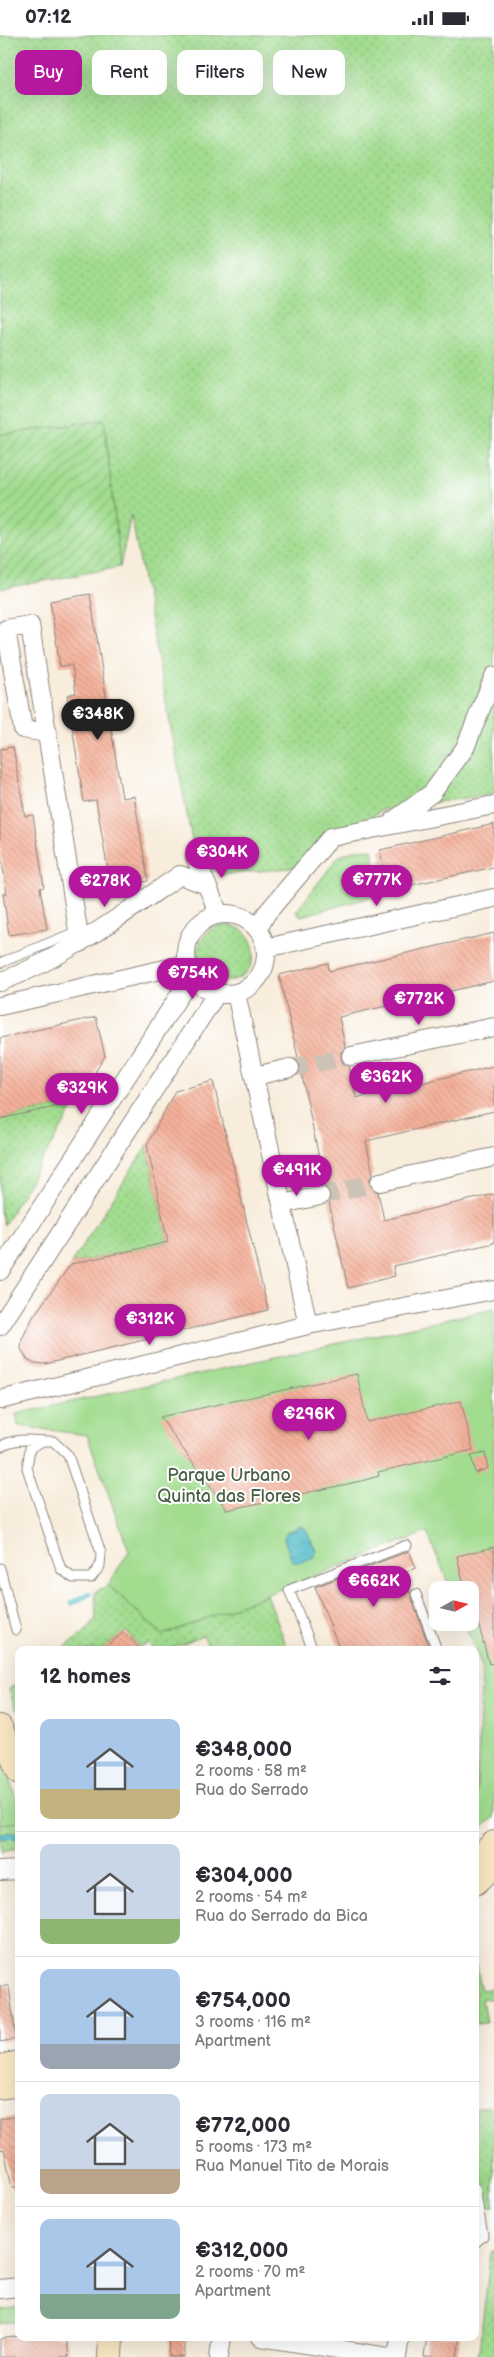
<!DOCTYPE html>
<html lang="en">
<head>
<meta charset="utf-8">
<style>
	body { margin:0; font-family:"Balsamiq Sans",sans-serif; background:#f7f7f7; color:#2b2b33; height:100vh; display:flex; flex-direction:column; font-size:19px; white-space:nowrap }
	* { box-sizing:border-box; margin:0 }
	p { font-size:16px; color:#7c7c81 }
	.icon { flex:none; width:28px; height:28px; fill:none; stroke:currentColor; stroke-width:2; stroke-linecap:round; stroke-linejoin:round }
	.map { position:relative; flex:1; overflow:hidden }
	.panel { position:absolute; left:15px; top:1611px; width:464px; height:695px; display:flex; flex-direction:column; background:#fff; border-radius:10px; box-shadow:0 5px 20px #0002 }
	.panel>* { flex:none }
	.top-card { position:absolute; left:15px; top:15px; width:465px; height:45px; display:flex; gap:10px }
	.needle { width:32px; rotate:82deg }
	.buttons { position:absolute; left:429px; top:1546px; display:grid; gap:10px }
	.buttons a { display:grid; place-items:center; width:50px; height:50px; border-radius:10px; background:#fff; box-shadow:0 5px 20px #0002; font-size:25px }
	.price { position:absolute; translate:-50% -42px; padding:0 11px; border-radius:18px; background:#b5179e; color:#fff; font-size:16px; line-height:32px; filter:drop-shadow(0 1px 2px #0008) }
	.price::after { content:''; position:absolute; left:50%; top:30px; width:15px; height:11px; margin-left:-8px; background:inherit; clip-path:polygon(0 0,100% 0,50% 100%) }
	.price.selected { background:#222; color:#fff }
	ul { padding:0; list-style:none }
	li { display:flex; align-items:center; gap:15px; height:125px; padding:0 25px }
	li+li { border-top:1px solid #e1e1e2 }
	li span { display:grid; place-items:center; flex:none; width:140px; height:100px; border-radius:10px; color:#555 }
	li>.icon { margin-inline-start:auto }
	span .icon { width:60px; height:60px; fill:#fffc; stroke-width:1 }
	li b { font-size:21px }
	h2 { display:flex; justify-content:space-between; align-items:center; height:60px; padding:0 25px; font-size:21px }
	.chip { padding:0 18px; border-radius:10px; background:#fff; box-shadow:0 5px 20px #0002; font-size:18px; line-height:45px }
	.chip.selected { background:#b5179e; color:#fff }
	.status { display:flex; justify-content:space-between; align-items:center; height:35px; padding:0 25px; background:#fff; direction:ltr }
	.status svg { height:14px; fill:currentColor }
	.map>svg:first-child { display:block }
</style>
</head>
<body>
<div class="status"><b>07:12</b><svg viewBox="0 0 49 12"><path d="M0 12V9h3v3zM5 12V6h3v6zM10 12V3h3v9zM15 12V0h3v12zM26 1h20v11H26zM47 4h2v5h-2z"/></svg></div>
<div class="map">
<svg width="494" height="2322" viewBox="0 0 494 2322">
	<defs>
		<pattern id="grass-dots" width="8" height="8" patternUnits="userSpaceOnUse" patternTransform="scale(1.25)"><rect width="8" height="8" fill="#a1dc8f"/><path d="M2 2h.1M6 6h.1" fill="none" stroke="#8abc7b" stroke-width="1.8" stroke-linecap="round"/></pattern>
		<pattern id="garden-furrows" width="10" height="10" patternUnits="userSpaceOnUse" patternTransform="scale(1.25)"><rect width="10" height="10" fill="#a1dc8f"/><path d="M-1 1l2-2M0 10L10 0M9 11l2-2" fill="none" stroke="#8abc7b"/></pattern>
		<pattern id="water-waves" width="16" height="10" patternUnits="userSpaceOnUse" patternTransform="scale(1.25)"><rect width="16" height="10" fill="#4fbcc9"/><path d="M0 5q4-4 8 0t8 0" fill="none" stroke="#44a1ac"/></pattern>
		<pattern id="building-back-hatch" width="6" height="6" patternUnits="userSpaceOnUse" patternTransform="scale(1.25)"><rect width="6" height="6" fill="#f5b19a"/><path d="M-1 5l2 2M0 0l6 6M5-1l2 2" fill="none" stroke="#d19884"/></pattern>
	</defs>
	<rect width="100%" height="100%" fill="#fff"/>
	<filter id="ink" filterUnits="userSpaceOnUse"><feTurbulence type="fractalNoise" baseFrequency=".02" numOctaves="2"/><feDisplacementMap in="SourceGraphic" scale="10" xChannelSelector="R" yChannelSelector="G"/><feConvolveMatrix kernelMatrix="1 2 1 2 8 2 1 2 1" color-interpolation-filters="sRGB"/></filter>
	<filter id="wash" filterUnits="userSpaceOnUse"><feTurbulence type="fractalNoise" baseFrequency=".0096" numOctaves="4" result="noise"/><feDisplacementMap in="SourceGraphic" scale="20" xChannelSelector="R" yChannelSelector="G"/><feGaussianBlur stdDeviation="1.12" result="paint"/><feColorMatrix in="noise" values="0 0 0 0 0 0 0 0 0 0 0 0 0 0 0 0 0 1.4 0 .05"/><feComposite in="paint" operator="in"/></filter>
	<g filter="url(#wash)">
		<rect width="100%" height="100%" fill="#f8eddc"/>
		<path fill="url(#grass-dots)" stroke="#5e7c56" d="M0 0H494V759L383 775 331 802 300 832 221 840 195 822 131 480 120 532 104 385 0 400Z
			M372 814 380 860 301 881 296 877 338 822 354 815Z
			M198 918a28 28 0 1 1 56 0a28 28 0 1 1-56 0Z
			M77 1067 4 1190 0 1176V1084Z
			M147 1110 168 1207 71 1229Z
			M108 1550 163 1600 267 1559 288 1615H210L203 1600 167 1615H154L148 1608 139 1612 126 1596 101 1615H61L86 1596 96 1584 95 1557Z
			M19 1647V1673L16 1675 9 1654Z
			M478 1730 475 1796V1731Z
			M19 1787V1814L0 1817V1789Z
			M475 1929H477L481 1955 494 1953V1963L482 1965 486 1988 477 1989 475 1975Z
			M489 2071 494 2080V2172L487 2173 475 2098V2074Z
			M491 2216H494V2322H478Z"/>
		<path fill="#a1dc8f" stroke="#5e7c56" d="M494 1274V1783L475 1796 482 1632 464 1588H470V1555H451L427 1497 163 1600 108 1550 129 1516 87 1400 18 1391 16 1379Z
			M0 1719 17 1766 19 1787 0 1789Z
			M19 2272V2285L0 2289V2275Z"/>
		<path fill="url(#garden-furrows)" stroke="#5e7c56" d="M104 385 120 532 0 554V400Z"/>
		<path fill="url(#water-waves)" stroke="#366c72" d="M301 1491 306 1494 316 1516 314 1522 299 1528 292 1526 284 1504 286 1497Z
			M19 1797V1803L0 1804V1798Z"/>
		<g fill="none" stroke-linecap="round" stroke-linejoin="round">
			<path stroke="#4fbcc9" stroke-width="5.5" d="M72 1568 89 1559"/>
		</g>
		<g id="blocks">
			<path fill="url(#building-back-hatch)" d="M90 559 122 763 134 761 148 846 111 854 96 765 84 767 67 660 76 658 72 630 60 631 50 566Z
				M13 712 25 781 33 780 44 852 40 853 47 894 9 900 3 859 7 858 0 815V714Z
				M494 789V832L388 855 380 815Z
				M494 898V946L339 982 345 1012 341 1017V1024L343 1028 349 1031 356 1063 494 1031V1076L366 1106 373 1139 370 1144V1150L378 1157 384 1185 494 1159V1208L393 1231 395 1241 348 1253 329 1167 330 1158 325 1152 300 1031 279 940 328 928 329 936Z
				M96 982 105 1021 77 1067 0 1084V1003Z
				M213 1046 268 1275 45 1329 34 1328 27 1324 21 1314 22 1304 33 1282 71 1229 168 1207 147 1110 175 1056Z
				M357 1339 367 1387 461 1366 473 1415 378 1437 379 1441 361 1446 227 1475 160 1382Z
				M485 1418 488 1433 475 1438 471 1421Z
				M494 1512V1628L489 1629 473 1568 470 1569V1555H465L457 1521Z
				M409 1516 416 1533 403 1538 430 1615H340L315 1552Z
				M124 1597 142 1615H101Z
				M0 1951H9L16 2004 0 2007Z
				M19 2081V2153H12L4 2114 0 2115V2084Z
				M19 2301V2302H66L69 2322H0V2304Z
				M170 2302H185V2322H169Z
				M427 2302H460L457 2322H424Z"/>
		</g>
	</g>
	<g filter="url(#ink)">
		<use href="#blocks" fill-opacity="0" stroke="#8a847c" stroke-width="1"/>
		<g fill="none" stroke-linecap="round" stroke-linejoin="round">
			<path stroke="#ccc3b6" stroke-width="18" stroke-dasharray="18 9" stroke-linecap="butt" d="M290 1033 351 1021
				M320 1161 380 1147"/>
			<defs>
				<path id="lane" d="M0 928 78 896
					M0 1412C16 1401 35 1406 53 1406L68 1420 101 1518 100 1531 91 1543H73L61 1534 27 1433 30 1413 43 1406
					M0 1533 16 1595
					M416 1559 437 1615
					M313 1615 289 1555 407 1510
					M475 2153 483 2201 475 2208"/>
				<path id="street" d="M47 698 23 694 6 594 30 590 80 908
					M393 786 432 758 465 713 494 641
					M195 822 219 879
					M186 919a40 40 0 1 1 80 0a40 40 0 1 1-80 0Z
					M258 894 266 879 331 802 494 770
					M266 913 494 863
					M0 947C66 922 122 880 180 840L207 850
					M236 958 308 1290
					M0 971 187 929
					M351 1021 494 992
					M255 1041 290 1033
					M380 1147 494 1122
					M282 1169 320 1161
					M0 1236 192 941
					M0 1291 217 958
					M0 1365 308 1290 494 1255
					M0 1836 19 1835
					M0 2254 19 2252
					M261 2302 388 2322
					M219 2322 222 2302
					M397 2322 400 2302"/>
				<path id="secondary" d="M0 1692 19 1737
					M475 1826 494 1808
					M475 1848 494 1831
					M0 2032 19 2028
					M0 2052 19 2049
					M110 2322 111 2302"/>
			</defs>
			<use href="#lane" stroke="#8a847c" stroke-width="11"/>
			<use href="#street" stroke="#8a847c" stroke-width="20"/>
			<use href="#secondary" stroke="#8a847c" stroke-width="26"/>
			<use href="#lane" stroke="#fff" stroke-width="9"/>
			<use href="#street" stroke="#fff" stroke-width="18"/>
			<use href="#secondary" stroke="#f9e7c3" stroke-width="24"/>
		</g>
	</g>
	<g text-anchor="middle" dominant-baseline="central" stroke-width="4" stroke-linejoin="round" paint-order="stroke">
		<g font-size="18" fill="#4b5f44" stroke="#fff">
			<text x="229" y="1440">Parque Urbano<tspan x="229" dy="21">Quinta das Flores</tspan></text>
		</g>
	</g>
</svg>
<div class="buttons">
<a><svg class="needle" viewBox="-14 -14 28 28"><path d="M0-13l5 13h-10z" fill="#e53935"/><path d="M0 13l5-13h-10z" fill="#7c7c81"/></svg></a>
</div>
<b class="price selected" style="left:98px;top:706px">€348K</b>
<b class="price" style="left:222px;top:844px">€304K</b>
<b class="price" style="left:377px;top:872px">€777K</b>
<b class="price" style="left:105px;top:873px">€278K</b>
<b class="price" style="left:193px;top:965px">€754K</b>
<b class="price" style="left:419px;top:991px">€772K</b>
<b class="price" style="left:386px;top:1069px">€362K</b>
<b class="price" style="left:82px;top:1080px">€329K</b>
<b class="price" style="left:297px;top:1162px">€491K</b>
<b class="price" style="left:150px;top:1311px">€312K</b>
<b class="price" style="left:309px;top:1406px">€296K</b>
<b class="price" style="left:374px;top:1573px">€662K</b>
<div class="top-card">
<a class="chip selected">Buy</a>
<a class="chip">Rent</a>
<a class="chip">Filters</a>
<a class="chip">New</a>
</div>
<section class="panel">
<h2>12 homes<svg class="icon" aria-label="filters" viewBox="0 0 24 24"><path d="M4 7h16M4 17h16"/><circle cx="9" cy="7" r="2"/><circle cx="15" cy="17" r="2"/></svg></h2>
<ul>
<li><span style="background:linear-gradient(#a9c7e8 70%,#c2b280 0)"><svg class="icon" aria-label="home" viewBox="0 0 24 24"><path d="M3 11l9-7 9 7M6 9v11h12V9"/></svg></span><div><b>€348,000</b><p>2 rooms · 58 m²</p><p>Rua do Serrado</p></div></li>
<li><span style="background:linear-gradient(#c9d6e8 75%,#8fb573 0)"><svg class="icon" aria-label="home" viewBox="0 0 24 24"><path d="M3 11l9-7 9 7M6 9v11h12V9"/></svg></span><div><b>€304,000</b><p>2 rooms · 54 m²</p><p>Rua do Serrado da Bica</p></div></li>
<li><span style="background:linear-gradient(#a9c7e8 75%,#9aa5b1 0)"><svg class="icon" aria-label="home" viewBox="0 0 24 24"><path d="M3 11l9-7 9 7M6 9v11h12V9"/></svg></span><div><b>€754,000</b><p>3 rooms · 116 m²</p><p>Apartment</p></div></li>
<li><span style="background:linear-gradient(#c9d6e8 75%,#b9a48a 0)"><svg class="icon" aria-label="home" viewBox="0 0 24 24"><path d="M3 11l9-7 9 7M6 9v11h12V9"/></svg></span><div><b>€772,000</b><p>5 rooms · 173 m²</p><p>Rua Manuel Tito de Morais</p></div></li>
<li><span style="background:linear-gradient(#a9c7e8 75%,#7fa58c 0)"><svg class="icon" aria-label="home" viewBox="0 0 24 24"><path d="M3 11l9-7 9 7M6 9v11h12V9"/></svg></span><div><b>€312,000</b><p>2 rooms · 70 m²</p><p>Apartment</p></div></li>
</ul>
</section>
</div>
</body>
</html>
